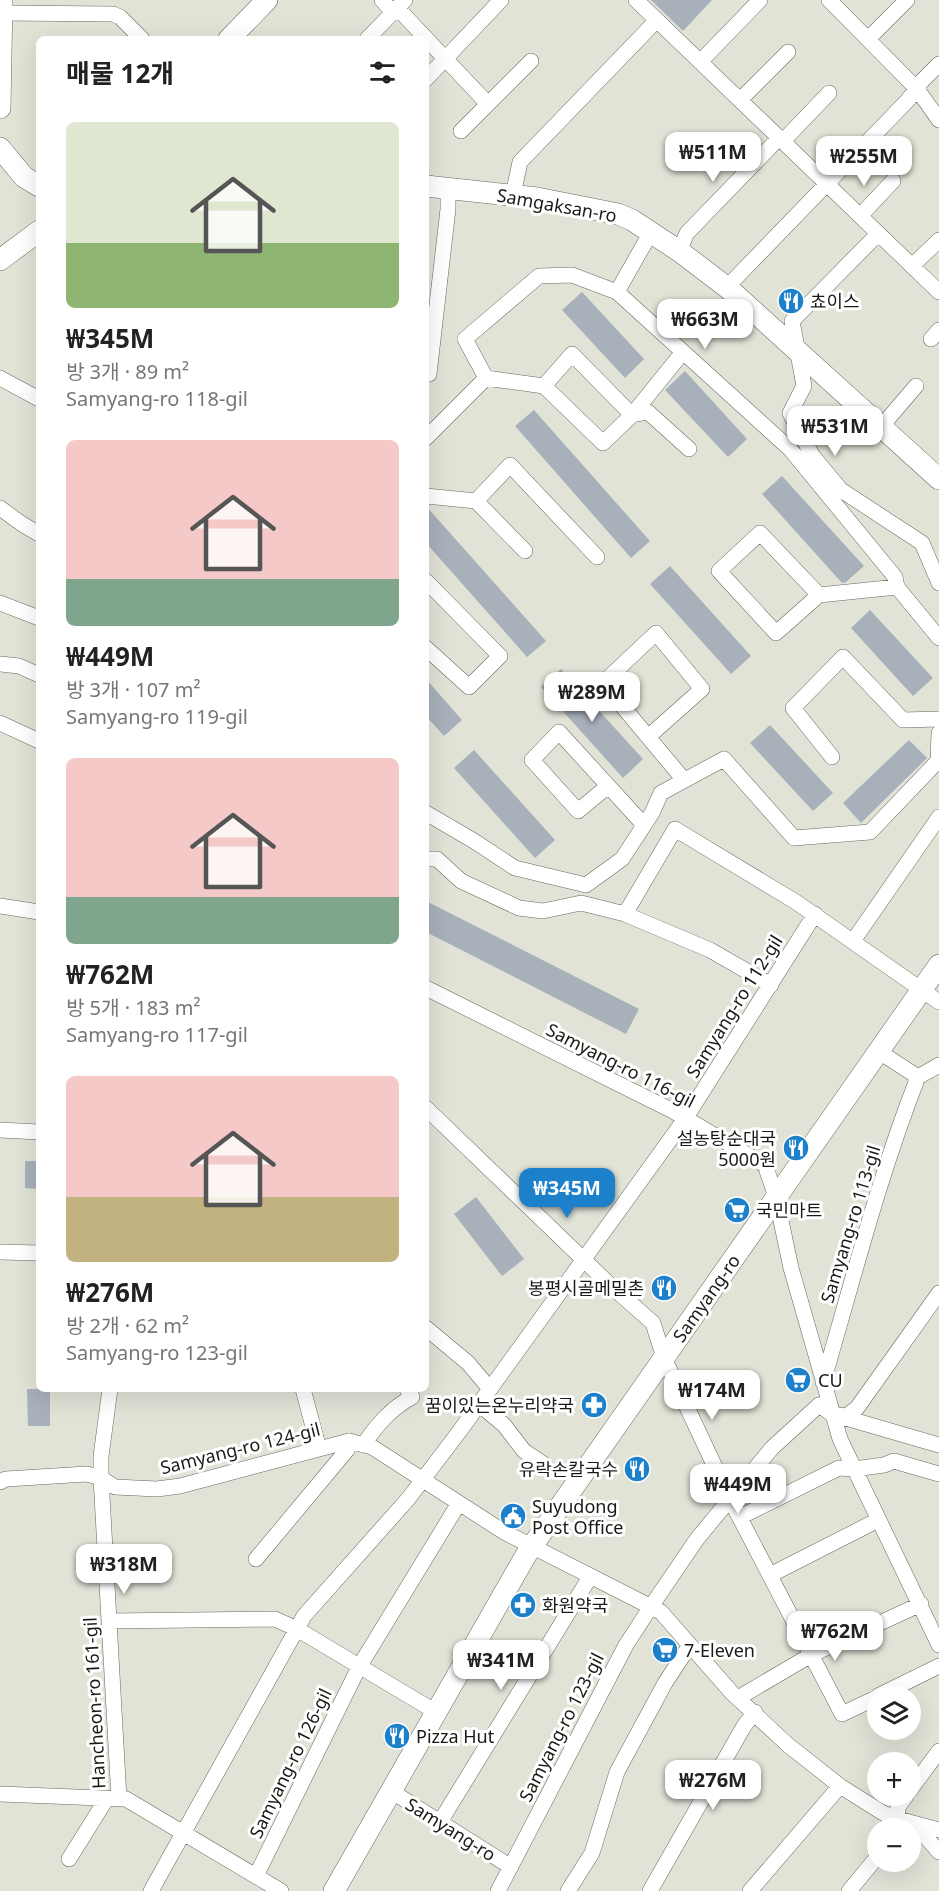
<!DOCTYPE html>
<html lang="ko">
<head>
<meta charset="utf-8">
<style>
	body { margin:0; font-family:"Noto Sans","Noto Sans KR",sans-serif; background:#f6f6f6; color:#222; height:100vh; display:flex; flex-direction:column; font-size:22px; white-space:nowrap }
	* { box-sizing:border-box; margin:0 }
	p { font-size:20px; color:#767676 }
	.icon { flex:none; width:33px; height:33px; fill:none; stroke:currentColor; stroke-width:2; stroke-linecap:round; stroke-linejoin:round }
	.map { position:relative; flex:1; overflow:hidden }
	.details { position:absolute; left:36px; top:36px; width:393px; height:1356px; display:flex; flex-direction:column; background:#fff; border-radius:9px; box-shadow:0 6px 24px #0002 }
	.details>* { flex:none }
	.fabs { position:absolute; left:867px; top:1686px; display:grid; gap:12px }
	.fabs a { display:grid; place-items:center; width:54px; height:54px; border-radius:50%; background:#fff; box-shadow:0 6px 24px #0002; font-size:30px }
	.price { position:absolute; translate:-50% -51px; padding:0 14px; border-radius:12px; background:#fff; color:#222; font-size:20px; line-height:39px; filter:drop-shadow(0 2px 3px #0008) }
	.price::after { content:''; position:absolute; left:50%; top:36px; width:18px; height:14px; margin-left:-9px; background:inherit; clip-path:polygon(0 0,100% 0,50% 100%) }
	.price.current { background:#1d80cb; color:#fff }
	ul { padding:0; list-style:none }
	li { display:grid; align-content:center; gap:12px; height:318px; padding:0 30px }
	li span { display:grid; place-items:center; height:186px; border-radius:9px; color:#555 }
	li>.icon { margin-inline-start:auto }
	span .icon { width:108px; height:108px; fill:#fffc; stroke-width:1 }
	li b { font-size:26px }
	h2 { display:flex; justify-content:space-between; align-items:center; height:72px; padding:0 30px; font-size:26px }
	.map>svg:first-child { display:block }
</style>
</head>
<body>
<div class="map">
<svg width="939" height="1891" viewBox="0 0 939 1891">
	<rect width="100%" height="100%" fill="#e1e3d7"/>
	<path fill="#a8b1ba" d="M651 0H712L683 31Z
		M582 292 644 359 625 378 562 310Z
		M685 371 747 439 728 457 665 390Z
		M534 410 650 541 631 558 515 426Z
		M782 476 864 566 846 582 842 583 762 494Z
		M426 506 546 641 527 657 426 543Z
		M670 566 751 656 731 674 650 584Z
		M870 610 933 678 913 696 851 628Z
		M561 669 643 759 623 778 541 687Z
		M426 679 462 720 444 736 426 716Z
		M770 725 833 793 813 811 750 743Z
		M909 740 927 758 861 823 843 803Z
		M474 750 555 840 535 858 454 768Z
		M426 901 639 1009 626 1034 426 932Z
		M25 1161H39V1189L25 1188Z
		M476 1197 524 1259 502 1276 454 1214Z
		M27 1389H50V1426H28Z"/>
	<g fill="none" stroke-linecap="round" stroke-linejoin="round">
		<defs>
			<path id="street" d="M382 0 389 8 402 13 488 104
				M636 0 939 292
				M829 0 917 89 939 120
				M2 13 113 14 120 17 142 39
				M367 39 405 0
				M868 39 907 0
				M700 62 760 0
				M426 79 501 0
				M740 100 788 52
				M461 131 531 61
				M783 141 829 93
				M513 195 520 162 656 21
				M860 216 893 181
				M878 234 792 321 804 386 790 413 812 455 841 490 922 543 939 583
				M679 251 687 233 779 138
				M912 266 939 240
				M727 287 908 100 921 82 939 64
				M617 292 651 232
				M931 339 939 330
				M426 375 429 374 448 209V187
				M0 378 39 399
				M486 378 465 339 539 276 572 275 617 292 790 449 895 577 897 587 939 638
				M486 378 544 386 603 443 632 415 572 354 544 386
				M632 415 683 352
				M632 415 648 412 689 449
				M881 427 916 386
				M426 438 486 378
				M426 496 476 501 525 551
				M476 501 510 465 597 557
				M0 508 22 524 39 534
				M426 581 500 656 469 687 426 648
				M819 595 760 533 719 571 776 633 819 595 897 587
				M0 603 39 618
				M0 664 19 666 39 675
				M0 723 39 741
				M648 737 702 689 656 633 603 683 684 780
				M832 757 793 708 843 657 903 720 939 719
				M608 786 578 811 532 760 559 732 644 825
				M426 813 474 841 515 868 586 885 622 859 652 813 661 793 724 759 794 838 870 832 938 761 939 733
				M426 859H437L461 881 519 908 543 911 581 903 625 914 710 950 771 985
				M0 906 39 912
				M625 914 675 829 796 902 939 1002
				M853 941 939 817
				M426 988 673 1111 765 1165 776 1197 791 1268 840 1439 939 1645
				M918 1077 939 1065
				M426 1108 611 1286 653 1323 664 1358 730 1499 842 1714 878 1697
				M0 1130 39 1132
				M0 1252 39 1253
				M426 1328 468 1363 490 1389
				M823 1382C853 1280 879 1176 918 1077L878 1051
				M110 1389 101 1456V1478L119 1799
				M303 1389 319 1449
				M479 1404 504 1425 524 1451 545 1465
				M835 1415 846 1416 857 1408 939 1293
				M363 1445C377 1425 390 1409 412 1397L407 1389
				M0 1482 6 1479 87 1474 101 1478 115 1487 157 1489 180 1486 349 1441 372 1447 504 1532 661 1612 732 1693 788 1745 840 1786 883 1813 898 1819 939 1830
				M740 1517 839 1468 854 1469 884 1465 894 1461 939 1474
				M256 1559 347 1450 349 1441
				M770 1575 878 1520
				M109 1621 275 1619 297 1629 436 1712
				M878 1696 939 1666
				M738 1698 811 1655 921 1604
				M910 1790 939 1751
				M391 1791 511 1867
				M0 1794 126 1799 281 1891
				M440 1822 590 1577
				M910 1826 924 1835 939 1852
				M897 1828 898 1807 906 1796
				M69 1859 107 1798
				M256 1876 359 1667 459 1503
				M151 1891 304 1616 408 1499 459 1432 685 1119 815 914
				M498 1891 626 1645 650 1608 697 1539 772 1448 819 1405 832 1414 939 1445
				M568 1891 592 1853 617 1772 665 1683 690 1645
				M650 1891 744 1726 755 1712
				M750 1891 840 1786
				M849 1891 878 1856"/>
			<path id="secondary" d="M229 39 267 0
				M0 108 2 0
				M0 148 24 177 39 186
				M426 186 537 198 618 214 632 220 679 251 729 289 939 479
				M0 260 39 231
				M334 1891 526 1555 939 965"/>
		</defs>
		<use href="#street" stroke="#67695e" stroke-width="16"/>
		<use href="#secondary" stroke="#67695e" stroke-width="22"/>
		<use href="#street" stroke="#fff" stroke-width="15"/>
		<use href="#secondary" stroke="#fff" stroke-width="21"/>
	</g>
	<defs>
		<symbol id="restaurant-disc" viewBox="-11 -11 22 22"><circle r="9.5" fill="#1d80cb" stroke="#fff"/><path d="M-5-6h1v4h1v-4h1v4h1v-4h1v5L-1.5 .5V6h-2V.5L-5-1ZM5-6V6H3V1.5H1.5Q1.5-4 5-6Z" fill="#fff"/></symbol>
		<symbol id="supermarket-disc" viewBox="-11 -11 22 22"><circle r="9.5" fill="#1d80cb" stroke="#fff"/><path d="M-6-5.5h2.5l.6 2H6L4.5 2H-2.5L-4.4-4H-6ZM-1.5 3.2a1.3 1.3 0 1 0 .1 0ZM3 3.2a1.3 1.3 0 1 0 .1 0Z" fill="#fff"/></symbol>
		<symbol id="pharmacy-disc" viewBox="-11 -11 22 22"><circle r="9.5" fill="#1d80cb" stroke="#fff"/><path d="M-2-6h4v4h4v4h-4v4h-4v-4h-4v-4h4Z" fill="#fff"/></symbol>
		<symbol id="civic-disc" viewBox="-11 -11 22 22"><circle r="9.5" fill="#1d80cb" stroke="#fff"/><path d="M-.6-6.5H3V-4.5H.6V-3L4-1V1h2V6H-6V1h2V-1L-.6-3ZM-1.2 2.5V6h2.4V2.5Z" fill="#fff"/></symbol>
	</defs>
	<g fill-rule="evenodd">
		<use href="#restaurant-disc" x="776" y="286" width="30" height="30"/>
		<use href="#restaurant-disc" x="781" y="1133" width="30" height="30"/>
		<use href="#supermarket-disc" x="722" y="1195" width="30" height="30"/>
		<use href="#restaurant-disc" x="649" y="1273" width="30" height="30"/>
		<use href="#supermarket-disc" x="783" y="1365" width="30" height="30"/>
		<use href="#pharmacy-disc" x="579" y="1390" width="30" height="30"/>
		<use href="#restaurant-disc" x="622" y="1454" width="30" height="30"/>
		<use href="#civic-disc" x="498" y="1501" width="30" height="30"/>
		<use href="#pharmacy-disc" x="508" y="1590" width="30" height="30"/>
		<use href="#supermarket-disc" x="650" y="1635" width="30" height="30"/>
		<use href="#restaurant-disc" x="382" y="1721" width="30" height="30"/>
	</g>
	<g text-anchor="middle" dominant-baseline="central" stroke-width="6" stroke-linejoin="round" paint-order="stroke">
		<g font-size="18" fill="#191a16" stroke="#fff">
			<text transform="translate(557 205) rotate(10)">Samgaksan-ro</text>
			<text transform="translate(734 1006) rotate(-58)">Samyang-ro 112-gil</text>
			<text transform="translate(621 1065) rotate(27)">Samyang-ro 116-gil</text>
			<text transform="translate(850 1224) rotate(-73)">Samyang-ro 113-gil</text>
			<text transform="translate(706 1298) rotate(-55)">Samyang-ro</text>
			<text transform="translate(240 1448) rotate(-14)">Samyang-ro 124-gil</text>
			<text transform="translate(94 1703) rotate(-93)">Hancheon-ro 161-gil</text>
			<text transform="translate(561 1727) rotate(-63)">Samyang-ro 123-gil</text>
			<text transform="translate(290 1763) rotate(-64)">Samyang-ro 126-gil</text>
			<text transform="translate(451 1829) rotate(32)">Samyang-ro</text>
		</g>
		<g font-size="18" fill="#191a16" stroke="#fff" text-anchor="start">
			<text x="810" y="301">쵸이스</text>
			<text x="776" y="1138" text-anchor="end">설농탕순대국<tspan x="776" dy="21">5000원</tspan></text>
			<text x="756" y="1210">국민마트</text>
			<text x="644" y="1288" text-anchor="end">봉평시골메밀촌</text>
			<text x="818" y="1380">CU</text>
			<text x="574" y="1405" text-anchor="end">꿈이있는온누리약국</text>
			<text x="618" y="1469" text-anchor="end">유락손칼국수</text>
			<text x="532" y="1506">Suyudong<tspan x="532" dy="21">Post Office</tspan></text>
			<text x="542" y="1605">화원약국</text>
			<text x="684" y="1650">7-Eleven</text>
			<text x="416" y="1736">Pizza Hut</text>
		</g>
	</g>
</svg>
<div class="fabs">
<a><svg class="icon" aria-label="layers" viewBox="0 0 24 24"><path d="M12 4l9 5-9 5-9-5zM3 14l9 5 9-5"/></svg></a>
<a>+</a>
<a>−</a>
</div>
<b class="price" style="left:713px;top:183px">₩511M</b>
<b class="price" style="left:864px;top:187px">₩255M</b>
<b class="price" style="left:705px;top:350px">₩663M</b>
<b class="price" style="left:835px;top:457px">₩531M</b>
<b class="price" style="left:592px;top:723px">₩289M</b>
<b class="price current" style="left:567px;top:1219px">₩345M</b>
<b class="price" style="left:712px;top:1421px">₩174M</b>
<b class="price" style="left:738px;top:1515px">₩449M</b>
<b class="price" style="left:124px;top:1595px">₩318M</b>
<b class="price" style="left:835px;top:1662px">₩762M</b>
<b class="price" style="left:501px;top:1691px">₩341M</b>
<b class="price" style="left:713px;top:1811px">₩276M</b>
<section class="details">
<h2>매물 12개<svg class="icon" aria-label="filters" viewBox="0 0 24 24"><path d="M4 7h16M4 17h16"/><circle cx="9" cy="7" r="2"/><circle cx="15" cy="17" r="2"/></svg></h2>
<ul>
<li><span style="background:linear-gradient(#dfe7d0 65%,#8fb573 0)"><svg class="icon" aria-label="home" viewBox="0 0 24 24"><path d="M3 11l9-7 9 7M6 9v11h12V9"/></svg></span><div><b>₩345M</b><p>방 3개 · 89 m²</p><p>Samyang-ro 118-gil</p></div></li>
<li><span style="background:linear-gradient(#f6c9c9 75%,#7fa58c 0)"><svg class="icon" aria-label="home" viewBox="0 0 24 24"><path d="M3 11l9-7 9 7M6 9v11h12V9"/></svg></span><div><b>₩449M</b><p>방 3개 · 107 m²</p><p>Samyang-ro 119-gil</p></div></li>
<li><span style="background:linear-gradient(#f6c9c9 75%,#7fa58c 0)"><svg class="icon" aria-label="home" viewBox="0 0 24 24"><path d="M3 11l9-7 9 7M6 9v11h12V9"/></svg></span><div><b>₩762M</b><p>방 5개 · 183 m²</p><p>Samyang-ro 117-gil</p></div></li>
<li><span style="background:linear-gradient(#f6c9c9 65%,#c2b280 0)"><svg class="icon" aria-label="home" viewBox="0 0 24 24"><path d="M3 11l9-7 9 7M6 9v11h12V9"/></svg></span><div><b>₩276M</b><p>방 2개 · 62 m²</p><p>Samyang-ro 123-gil</p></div></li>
</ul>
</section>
</div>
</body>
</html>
